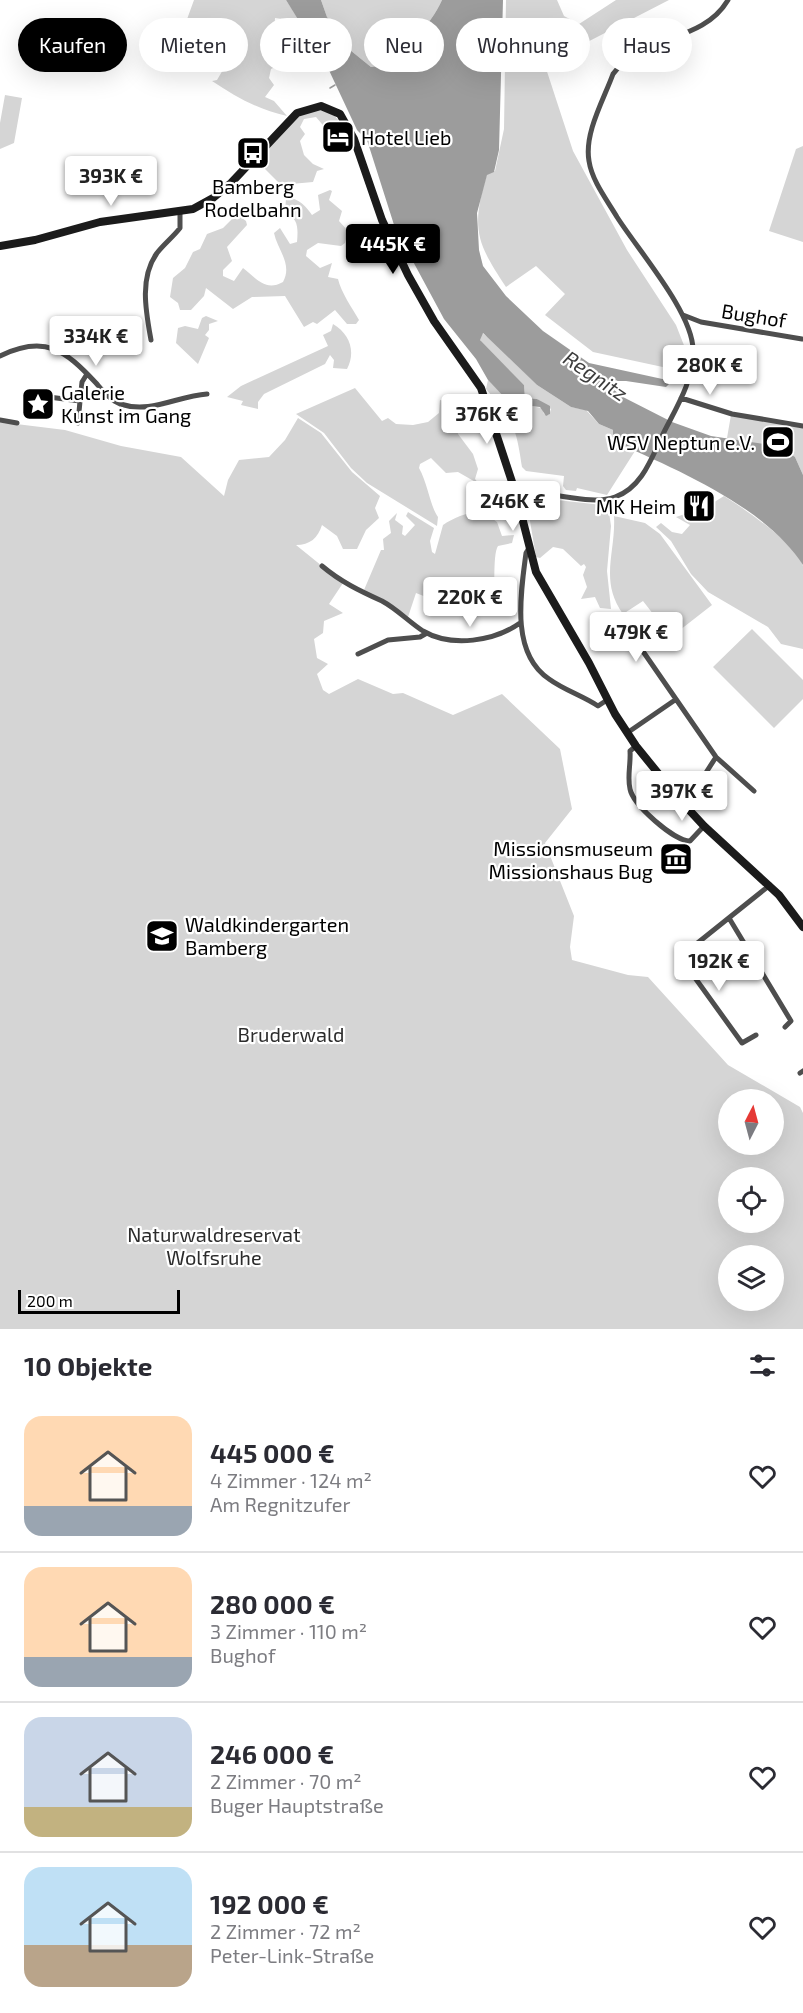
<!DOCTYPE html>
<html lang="de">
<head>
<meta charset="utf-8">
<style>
	body { margin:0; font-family:"Exo 2",sans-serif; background:#f2f2f3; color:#2b2b33; height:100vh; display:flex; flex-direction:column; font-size:22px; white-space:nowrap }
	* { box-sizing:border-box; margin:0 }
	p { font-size:20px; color:#7c7c81 }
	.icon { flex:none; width:33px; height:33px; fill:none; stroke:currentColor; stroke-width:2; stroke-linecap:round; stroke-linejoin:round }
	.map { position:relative; height:1329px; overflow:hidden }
	.panel { display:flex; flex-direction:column; background:#fff; flex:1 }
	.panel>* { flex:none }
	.guide { position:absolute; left:18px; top:18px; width:768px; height:54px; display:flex; gap:12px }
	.needle { width:39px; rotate:6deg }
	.tools { position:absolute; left:718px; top:1089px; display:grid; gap:12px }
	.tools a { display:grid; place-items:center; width:66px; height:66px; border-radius:50%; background:#fff; box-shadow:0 6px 24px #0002; font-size:30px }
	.scale { position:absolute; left:18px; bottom:15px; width:162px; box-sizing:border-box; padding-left:6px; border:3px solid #000; border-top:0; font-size:16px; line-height:21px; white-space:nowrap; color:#000; -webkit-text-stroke:4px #fff; paint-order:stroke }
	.price { position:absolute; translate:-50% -51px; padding:0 14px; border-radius:6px; background:#fff; color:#222; font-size:20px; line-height:39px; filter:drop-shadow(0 2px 3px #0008) }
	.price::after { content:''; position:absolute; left:50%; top:36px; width:18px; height:14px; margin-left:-9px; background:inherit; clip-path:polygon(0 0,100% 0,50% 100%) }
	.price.current { background:#000; color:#fff }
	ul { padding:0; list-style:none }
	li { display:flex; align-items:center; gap:18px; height:150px; padding:0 24px }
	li+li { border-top:2px solid #e1e1e2 }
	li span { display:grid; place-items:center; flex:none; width:168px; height:120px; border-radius:18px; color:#555 }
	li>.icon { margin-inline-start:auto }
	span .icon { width:72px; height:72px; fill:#fffc; stroke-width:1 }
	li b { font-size:26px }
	h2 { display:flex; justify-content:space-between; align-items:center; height:72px; padding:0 24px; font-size:26px }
	.tag { padding:0 21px; border-radius:27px; background:#fff; box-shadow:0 6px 24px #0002; font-size:21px; line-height:54px }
	.tag.current { background:#000; color:#fff }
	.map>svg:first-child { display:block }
</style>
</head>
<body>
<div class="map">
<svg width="803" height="1329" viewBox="0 0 803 1329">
	<rect width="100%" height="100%" fill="#fff"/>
	<path fill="#d5d5d5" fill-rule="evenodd" d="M194 0H286L310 36 300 41 295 31 286 28 283 19 275 18 273 45 281 54 277 66 271 69 269 78 274 85 265 97 274 101 287 116C259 110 236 97 212 81L217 80 224 68 223 65C205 63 190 52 173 46L174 41 186 38V22Z
		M321 0H442C432 23 397 66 371 67L350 50 341 38 337 40 331 27 334 25 327 17Z
		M506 0H557L564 16 579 24 616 0H669L568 52 537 41 573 151 627 250 676 325 687 353 686 372 593 352 545 315 565 294 536 266 506 287C476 242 471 228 487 174L495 171 504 129Z
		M5 95 22 98 14 143 0 149V123Z
		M316 109 330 110 343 126 327 130 316 117 304 119 300 127 305 134 300 141 304 155 313 164 324 169 317 171 313 182 291 184 286 190 256 160 298 116Z
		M803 146V242L769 231 796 149Z
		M330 190 332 191 329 200 342 211 339 221 348 231 345 243 341 246 318 243 307 250 306 256 320 268 332 263 328 277 338 279C341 292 352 308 359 320L356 324H347L335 310 317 324 313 322 304 327 285 296 252 297 233 309 206 288 204 296 191 310H180L178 303 170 297 173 278 185 268 193 252 200 249 207 234 223 228 237 214 246 221 247 225 227 247 232 261 223 270V276L234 281 243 268C256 278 265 292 283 282 293 264 277 249 274 233L280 228 290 244 297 242C298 230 299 217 285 214L286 198C296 196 307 207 312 215L320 210 318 195Z
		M206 316 218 321 209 324V330L205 335 209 338 198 364 176 343 178 328 185 326 198 329 202 318Z
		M333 324C350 334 356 352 347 369L333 368 334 360 330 355 325 364 264 394 258 402V409L241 405 243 401 227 397 241 386 328 346 323 335 331 331Z
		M482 333 489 338 537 385 571 407 586 410 599 424 613 430V441L635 451 607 495 577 488 576 491 566 490 563 486 564 476 526 471 522 467C516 426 513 420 486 389L488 380 511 403 542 408 544 414 549 415 551 409 537 399 525 398 524 385 481 342 479 337Z
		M355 388 382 421 388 418 396 424 413 425 428 422 439 413 440 400 446 401 456 421 458 434 473 454 478 469 475 479 479 484 458 472 446 473 431 458 420 464 419 468C428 484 430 506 438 517L437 526 367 483 351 468 324 433 296 414Z
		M731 415 803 428V475L795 457 727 438Z
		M298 418 321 433 352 472 380 496 375 508 379 518 366 530 357 549H343L337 536 322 525C318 538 310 545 296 545L343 583 329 604 343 613 324 621 323 633 314 639 317 658 328 664 317 674 323 690 329 694 358 679 393 694 403 693 453 715 502 694 560 749 572 809 545 843 574 916 570 947 572 960 628 975 648 977 728 1065 800 1107 803 1113V1329H0V422L65 430 121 446 181 457 224 496 228 480 239 460 269 457 285 440ZM729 1100H774V1144H729ZM729 1178H774V1222H729ZM729 1256H774V1300H729Z
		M724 496C743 508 798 545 803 566 803 584 803 628 803 649L781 644 768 627 708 592 691 574 671 541 656 527 661 523 672 532 682 534 690 525 676 517 688 513H701L708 506Z
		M530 497 602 505 609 512 611 526 607 571 611 609 600 608 595 597 581 599 587 587 583 575 586 567 584 564 581 566 563 549 553 547 540 558 536 557 528 509 524 510 523 505Z
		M408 512 434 528 430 541 432 552 435 554 443 525C456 516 473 510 489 513L490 517 497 522 502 536 514 535 512 543 498 546C492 555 496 595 493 611L459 610 416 593 408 617 364 590 381 550H384L383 539 391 533 389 521 397 513 395 520 403 526 402 534 405 536 415 525 406 516Z
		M614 516 645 523 660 534 712 605 671 637 643 601 623 614C599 580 616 553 614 516Z
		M752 629 803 680V699L774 728 713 667Z"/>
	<path fill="#9c9c9c" d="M286 0H321L327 17 334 25 331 28 337 40 341 37 350 50 371 67C397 66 432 23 442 0H503L499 150 494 172 487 175 477 213 479 250 483 266 506 296 543 331 589 363 667 380 670 383 666 387 626 381H611L610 386 621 396 672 422 711 436 778 446 795 457 803 475V565C765 506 675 469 613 441V430L599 424 588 411 571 407 537 385 483 333 480 340 524 385 525 398 537 399 550 406V414L546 416 540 407 518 405 506 399 488 380 476 359 444 319 395 228 367 140 357 130 327 66Z"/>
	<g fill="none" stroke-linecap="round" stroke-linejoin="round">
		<path stroke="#9c9c9c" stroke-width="1.5" d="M330 88 335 85"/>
		<path stroke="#4e4e4e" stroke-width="5" d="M683 315 701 322 802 339
			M151 340C146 312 139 278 157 253 164 244 173 237 180 228V213
			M0 356C45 334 65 350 96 383 103 391 110 400 120 404 151 414 177 396 207 394
			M33 395 80 401 78 423
			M681 398 732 414 803 426
			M80 401 82 382 87 374
			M0 420 17 423
			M516 494C547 488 587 507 615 497 642 488 652 457 663 434 676 408 694 380 693 350 693 313 638 250 617 217 607 200 592 181 589 161 584 133 604 99 613 74 642 34 702 44 728 0
			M529 548 526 553C521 592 510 653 549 679 564 690 583 696 598 706L607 700
			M322 566C341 582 360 591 382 601 397 609 409 622 423 631 452 648 495 641 520 623
			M622 621 716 757 754 791
			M358 654 388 640 420 637 427 633
			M627 733 675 700
			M636 746 630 751C631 763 627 777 630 789 633 805 674 841 690 841L704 826
			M680 801 700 782 716 757
			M729 918 791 1021 785 1027
			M756 1035 742 1043 680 957 770 885
			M800 1073 803 1071"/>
		<path stroke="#1b1b1b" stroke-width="8" d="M0 246 35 240 100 222 193 209 213 198 231 183 297 113 321 106 340 114 354 139 382 220 408 275 434 321 481 388 516 494 536 572 589 663 615 714 636 746 679 799 704 826 779 895 803 927"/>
	</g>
	<defs>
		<symbol id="hotel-square" viewBox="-11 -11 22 22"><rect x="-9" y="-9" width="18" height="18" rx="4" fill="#000" stroke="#fff"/><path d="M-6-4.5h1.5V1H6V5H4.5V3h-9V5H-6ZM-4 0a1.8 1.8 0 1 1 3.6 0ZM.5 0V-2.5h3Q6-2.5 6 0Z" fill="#fff"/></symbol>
		<symbol id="bus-square" viewBox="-11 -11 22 22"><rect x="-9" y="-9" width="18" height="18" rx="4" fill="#000" stroke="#fff"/><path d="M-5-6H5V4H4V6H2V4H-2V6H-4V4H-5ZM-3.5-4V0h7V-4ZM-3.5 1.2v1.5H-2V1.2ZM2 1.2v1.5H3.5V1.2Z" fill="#fff"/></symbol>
		<symbol id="sight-square" viewBox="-11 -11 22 22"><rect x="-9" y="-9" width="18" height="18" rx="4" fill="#000" stroke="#fff"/><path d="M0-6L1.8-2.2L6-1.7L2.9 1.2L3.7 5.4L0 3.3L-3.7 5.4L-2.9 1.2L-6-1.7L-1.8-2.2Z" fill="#fff"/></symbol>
		<symbol id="stadium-square" viewBox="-11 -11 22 22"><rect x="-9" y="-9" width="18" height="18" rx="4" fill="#000" stroke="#fff"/><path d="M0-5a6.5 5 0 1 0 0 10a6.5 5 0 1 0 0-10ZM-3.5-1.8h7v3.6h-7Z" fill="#fff"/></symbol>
		<symbol id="restaurant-square" viewBox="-11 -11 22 22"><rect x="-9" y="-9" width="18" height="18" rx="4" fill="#000" stroke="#fff"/><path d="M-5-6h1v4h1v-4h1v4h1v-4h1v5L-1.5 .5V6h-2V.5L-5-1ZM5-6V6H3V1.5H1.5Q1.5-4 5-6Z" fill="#fff"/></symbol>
		<symbol id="museum-square" viewBox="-11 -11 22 22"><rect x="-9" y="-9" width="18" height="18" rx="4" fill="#000" stroke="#fff"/><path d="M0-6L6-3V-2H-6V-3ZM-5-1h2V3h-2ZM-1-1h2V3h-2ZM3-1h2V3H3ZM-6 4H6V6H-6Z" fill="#fff"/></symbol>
		<symbol id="school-square" viewBox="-11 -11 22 22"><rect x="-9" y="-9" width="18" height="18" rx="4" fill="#000" stroke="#fff"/><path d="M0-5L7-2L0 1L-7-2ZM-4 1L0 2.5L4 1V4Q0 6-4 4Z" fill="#fff"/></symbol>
	</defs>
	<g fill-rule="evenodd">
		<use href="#hotel-square" x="319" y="118" width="38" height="38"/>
		<use href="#bus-square" x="234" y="134" width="38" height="38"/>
		<use href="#sight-square" x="19" y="385" width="38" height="38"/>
		<use href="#stadium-square" x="759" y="423" width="38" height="38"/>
		<use href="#restaurant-square" x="680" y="487" width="38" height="38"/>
		<use href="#museum-square" x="657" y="840" width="38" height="38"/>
		<use href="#school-square" x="143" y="917" width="38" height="38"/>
	</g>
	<g text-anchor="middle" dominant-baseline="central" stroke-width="4.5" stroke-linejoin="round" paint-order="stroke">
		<g font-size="20" fill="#000" stroke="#fff" text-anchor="start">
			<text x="361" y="137">Hotel Lieb</text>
			<text x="253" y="186" text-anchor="middle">Bamberg<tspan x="253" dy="23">Rodelbahn</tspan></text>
			<text x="61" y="392">Galerie<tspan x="61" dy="23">Kunst im Gang</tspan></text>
			<text x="755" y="442" text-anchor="end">WSV Neptun e.V.</text>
			<text x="676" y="506" text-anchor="end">MK Heim</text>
			<text x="653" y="848" text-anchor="end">Missionsmuseum<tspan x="653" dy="23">Missionshaus Bug</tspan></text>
			<text x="185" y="924">Waldkindergarten<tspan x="185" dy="23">Bamberg</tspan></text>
		</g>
		<g font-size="20" fill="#000" stroke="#fff">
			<text transform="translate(754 315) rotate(9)">Bughof</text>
		</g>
		<g font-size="20" fill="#2c2c2c" stroke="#fff">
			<text x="291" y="1034">Bruderwald</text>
			<text x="214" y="1234">Naturwaldreservat<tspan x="214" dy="23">Wolfsruhe</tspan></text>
		</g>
		<g font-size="21" font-style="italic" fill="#3d3d3d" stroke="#fff">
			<text transform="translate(596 375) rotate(34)">Regnitz</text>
		</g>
	</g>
</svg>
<div class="tools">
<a><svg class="needle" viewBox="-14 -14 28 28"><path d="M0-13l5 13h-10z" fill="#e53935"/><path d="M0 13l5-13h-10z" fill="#7c7c81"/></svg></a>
<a><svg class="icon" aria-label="locate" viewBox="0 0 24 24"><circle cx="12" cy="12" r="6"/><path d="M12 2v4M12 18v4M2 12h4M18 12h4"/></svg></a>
<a><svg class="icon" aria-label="layers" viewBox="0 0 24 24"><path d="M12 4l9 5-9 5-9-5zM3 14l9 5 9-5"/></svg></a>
</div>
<div class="scale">200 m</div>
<b class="price" style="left:111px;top:207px">393K €</b>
<b class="price current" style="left:393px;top:275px">445K €</b>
<b class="price" style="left:96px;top:367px">334K €</b>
<b class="price" style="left:710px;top:396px">280K €</b>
<b class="price" style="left:487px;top:445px">376K €</b>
<b class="price" style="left:513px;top:532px">246K €</b>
<b class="price" style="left:470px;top:628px">220K €</b>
<b class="price" style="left:636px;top:663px">479K €</b>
<b class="price" style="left:682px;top:822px">397K €</b>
<b class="price" style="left:719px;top:992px">192K €</b>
<div class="guide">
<a class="tag current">Kaufen</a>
<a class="tag">Mieten</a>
<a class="tag">Filter</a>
<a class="tag">Neu</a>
<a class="tag">Wohnung</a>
<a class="tag">Haus</a>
</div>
</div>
<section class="panel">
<h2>10 Objekte<svg class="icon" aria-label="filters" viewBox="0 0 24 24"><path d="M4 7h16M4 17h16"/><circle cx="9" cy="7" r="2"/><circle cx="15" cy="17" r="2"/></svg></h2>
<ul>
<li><span style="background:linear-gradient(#ffd9b3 75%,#9aa5b1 0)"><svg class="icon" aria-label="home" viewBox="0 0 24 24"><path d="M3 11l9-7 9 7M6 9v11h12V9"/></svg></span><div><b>445 000 €</b><p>4 Zimmer · 124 m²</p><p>Am Regnitzufer</p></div><svg class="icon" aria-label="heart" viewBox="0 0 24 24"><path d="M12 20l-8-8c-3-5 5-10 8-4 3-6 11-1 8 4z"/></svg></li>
<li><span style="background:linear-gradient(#ffd9b3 75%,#9aa5b1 0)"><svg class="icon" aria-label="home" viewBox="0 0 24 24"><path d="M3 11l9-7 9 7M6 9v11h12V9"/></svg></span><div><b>280 000 €</b><p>3 Zimmer · 110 m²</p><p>Bughof</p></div><svg class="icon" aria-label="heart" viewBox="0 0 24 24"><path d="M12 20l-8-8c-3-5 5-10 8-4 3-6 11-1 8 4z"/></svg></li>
<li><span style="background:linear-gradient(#c9d6e8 75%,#c2b280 0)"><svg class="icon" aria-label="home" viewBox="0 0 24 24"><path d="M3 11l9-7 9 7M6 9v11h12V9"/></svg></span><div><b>246 000 €</b><p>2 Zimmer · 70 m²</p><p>Buger Hauptstraße</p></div><svg class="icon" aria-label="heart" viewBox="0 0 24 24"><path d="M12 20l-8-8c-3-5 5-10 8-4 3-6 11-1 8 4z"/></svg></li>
<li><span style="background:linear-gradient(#bfe0f5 65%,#b9a48a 0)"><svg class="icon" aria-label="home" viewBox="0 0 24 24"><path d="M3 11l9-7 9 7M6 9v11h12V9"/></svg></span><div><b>192 000 €</b><p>2 Zimmer · 72 m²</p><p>Peter-Link-Straße</p></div><svg class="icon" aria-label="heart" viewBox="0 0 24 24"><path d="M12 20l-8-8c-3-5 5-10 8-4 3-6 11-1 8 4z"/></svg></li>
</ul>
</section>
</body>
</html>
